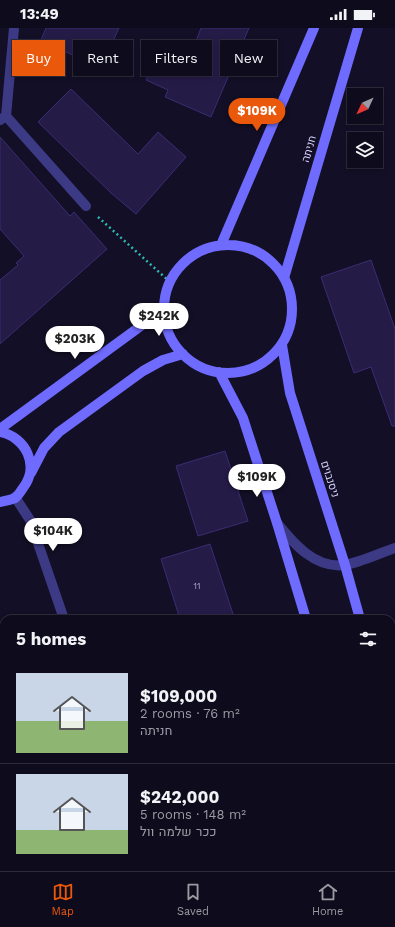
<!DOCTYPE html>
<html lang="en">
<head>
<meta charset="utf-8">
<style>
	body { margin:0; font-family:"Work Sans",Heebo,sans-serif; background:#1c1929; color:#f1f3f6; height:100vh; display:flex; flex-direction:column; font-size:15px; white-space:nowrap }
	* { box-sizing:border-box; margin:0 }
	p { font-size:13px; color:#9b9ba3 }
	.icon { flex:none; width:22px; height:22px; fill:none; stroke:currentColor; stroke-width:2; stroke-linecap:round; stroke-linejoin:round }
	.map { position:relative; flex:1; overflow:hidden }
	.sheet { position:absolute; left:0px; top:587px; width:395px; height:256px; display:flex; flex-direction:column; background:#0e0b1c; border-radius:12px 12px 0 0; box-shadow:0 2px 6px #0003,0 0 0 1px #2e2b3b }
	.sheet>* { flex:none }
	.top-card { position:absolute; left:12px; top:12px; width:371px; height:36px; display:flex; gap:8px }
	.needle { width:26px; rotate:226deg }
	.tools { position:absolute; left:347px; top:60px; display:grid; gap:8px }
	.tools a { display:grid; place-items:center; width:36px; height:36px; border-radius:0px; background:#0e0b1c; box-shadow:0 2px 6px #0003,0 0 0 1px #2e2b3b; font-size:20px }
	.price { position:absolute; translate:-50% -34px; padding:0 9px; border-radius:14px; background:#fff; color:#222; font-size:13px; line-height:26px; filter:drop-shadow(0 1px 2px #0008) }
	.price::after { content:''; position:absolute; left:50%; top:24px; width:12px; height:9px; margin-left:-6px; background:inherit; clip-path:polygon(0 0,100% 0,50% 100%) }
	.price.active { background:#ea580c; color:#fff }
	ul { padding:0; list-style:none }
	li { display:flex; align-items:center; gap:12px; height:100px; padding:0 16px }
	li+li { border-top:1px solid #2e2b3b }
	li span { display:grid; place-items:center; flex:none; width:112px; height:80px; border-radius:0px; color:#555 }
	li>.icon { margin-inline-start:auto }
	span .icon { width:48px; height:48px; fill:#fffc; stroke-width:1 }
	li b { font-size:17px }
	h2 { display:flex; justify-content:space-between; align-items:center; height:48px; padding:0 16px; font-size:17px }
	.chip { padding:0 14px; border-radius:0px; background:#0e0b1c; box-shadow:0 2px 6px #0003,0 0 0 1px #2e2b3b; font-size:14px; line-height:36px }
	.chip.active { background:#ea580c; color:#fff }
	.status { display:flex; justify-content:space-between; align-items:center; height:28px; padding:0 20px; background:#0e0b1c; direction:ltr }
	.status svg { height:11px; fill:currentColor }
	.menu { display:flex; justify-content:space-around; align-items:center; height:56px; border-top:1px solid #2e2b3b; background:#0e0b1c; font-size:11px; color:#9b9ba3 }
	.menu a { display:grid; justify-items:center; gap:2px }
	.menu .active { color:#ea580c }
	.map>svg:first-child { display:block }
</style>
</head>
<body>
<div class="status"><b>13:49</b><svg viewBox="0 0 49 12"><path d="M0 12V9h3v3zM5 12V6h3v6zM10 12V3h3v9zM15 12V0h3v12zM26 1h20v11H26zM47 4h2v5h-2z"/></svg></div>
<div class="map">
<svg width="395" height="843" viewBox="0 0 395 843">
	<rect width="100%" height="100%" fill="#130f26"/>
	<path fill="#241b47" stroke="#3b2d73" d="M46 0H119L107 26 95 20 88 34 64 23 60 30 38 19Z
		M201 0H249L211 89 165 69 168 62 146 52 158 26 180 36 188 19 193 21Z
		M71 61 138 126 158 104 186 129 136 186 111 165 38 94Z
		M0 109 70 188 74 184 107 221 0 316V252L18 237 16 235 24 228 0 201Z
		M371 232 395 301V398H392L371 339 354 345 321 249Z
		M225 423 248 493 198 508 176 438Z
		M210 516 233 586 216 591H180L161 531Z"/>
	<g fill="none" stroke-linecap="round" stroke-linejoin="round">
		<path stroke="#2fb8b0" stroke-width="2.5" stroke-dasharray="2 3" stroke-linecap="butt" d="M98 189 170 254
			M333 843 345 839"/>
		<path stroke="#3d3a85" stroke-width="10" d="M0 758 4 757
			M0 839 4 837"/>
		<path stroke="#3d3a85" stroke-width="10" d="M6 88 86 178
			M0 92 6 88 14 0
			M15 469 30 492 64 591
			M277 495C294 516 315 541 345 537 361 534 380 525 395 520
			M137 839 138 843"/>
		<path stroke="#6f6bff" stroke-width="10" d="M221 217 314 0
			M164 281a64 64 0 1 1 128 0a64 64 0 1 1-128 0Z
			M284 250 358 0
			M282 317 290 365 345 537 360 591
			M219 344 243 390 277 495 306 591
			M0 401 164 281
			M0 404C26 409 40 438 23 460 21 463 18 468 15 470 11 472 5 473 0 474
			M31 445 44 420 59 404 143 343 163 332 183 326
			M391 702 395 717
			M375 839 376 843"/>
	</g>
	<g text-anchor="middle" dominant-baseline="central" stroke-width="4" stroke-linejoin="round" paint-order="stroke">
		<g font-size="9" fill="#aca6d1">
			<text x="197" y="558">11</text>
		</g>
		<g font-size="11" fill="#d9d4ff" stroke="#130f26">
			<text transform="translate(309 121) rotate(-74)">חניתה</text>
			<text transform="translate(330 451) rotate(72)">ניסנבוים</text>
		</g>
	</g>
</svg>
<div class="tools">
<a><svg class="needle" viewBox="-14 -14 28 28"><path d="M0-13l5 13h-10z" fill="#e53935"/><path d="M0 13l5-13h-10z" fill="#9b9ba3"/></svg></a>
<a><svg class="icon" aria-label="layers" viewBox="0 0 24 24"><path d="M12 4l9 5-9 5-9-5zM3 14l9 5 9-5"/></svg></a>
</div>
<b class="price active" style="left:257px;top:104px">$109K</b>
<b class="price" style="left:159px;top:309px">$242K</b>
<b class="price" style="left:75px;top:332px">$203K</b>
<b class="price" style="left:257px;top:470px">$109K</b>
<b class="price" style="left:53px;top:524px">$104K</b>
<div class="top-card">
<a class="chip active">Buy</a>
<a class="chip">Rent</a>
<a class="chip">Filters</a>
<a class="chip">New</a>
</div>
<section class="sheet">
<h2>5 homes<svg class="icon" aria-label="filters" viewBox="0 0 24 24"><path d="M4 7h16M4 17h16"/><circle cx="9" cy="7" r="2"/><circle cx="15" cy="17" r="2"/></svg></h2>
<ul>
<li><span style="background:linear-gradient(#c9d6e8 60%,#8fb573 0)"><svg class="icon" aria-label="home" viewBox="0 0 24 24"><path d="M3 11l9-7 9 7M6 9v11h12V9"/></svg></span><div><b>$109,000</b><p>2 rooms · 76 m²</p><p>חניתה</p></div></li>
<li><span style="background:linear-gradient(#c9d6e8 70%,#8fb573 0)"><svg class="icon" aria-label="home" viewBox="0 0 24 24"><path d="M3 11l9-7 9 7M6 9v11h12V9"/></svg></span><div><b>$242,000</b><p>5 rooms · 148 m²</p><p>ככר שלמה וול</p></div></li>
</ul>
</section>
</div>
<nav class="menu">
<a class="active"><svg class="icon" aria-label="map" viewBox="0 0 24 24"><path d="M3 6l6-2 6 2 6-2v14l-6 2-6-2-6 2zM9 4v14M15 6v14"/></svg>Map</a>
<a><svg class="icon" aria-label="saved" viewBox="0 0 24 24"><path d="M7 4h10v16l-5-4-5 4z"/></svg>Saved</a>
<a><svg class="icon" aria-label="home" viewBox="0 0 24 24"><path d="M3 11l9-7 9 7M6 9v11h12V9"/></svg>Home</a>
</nav>
</body>
</html>
